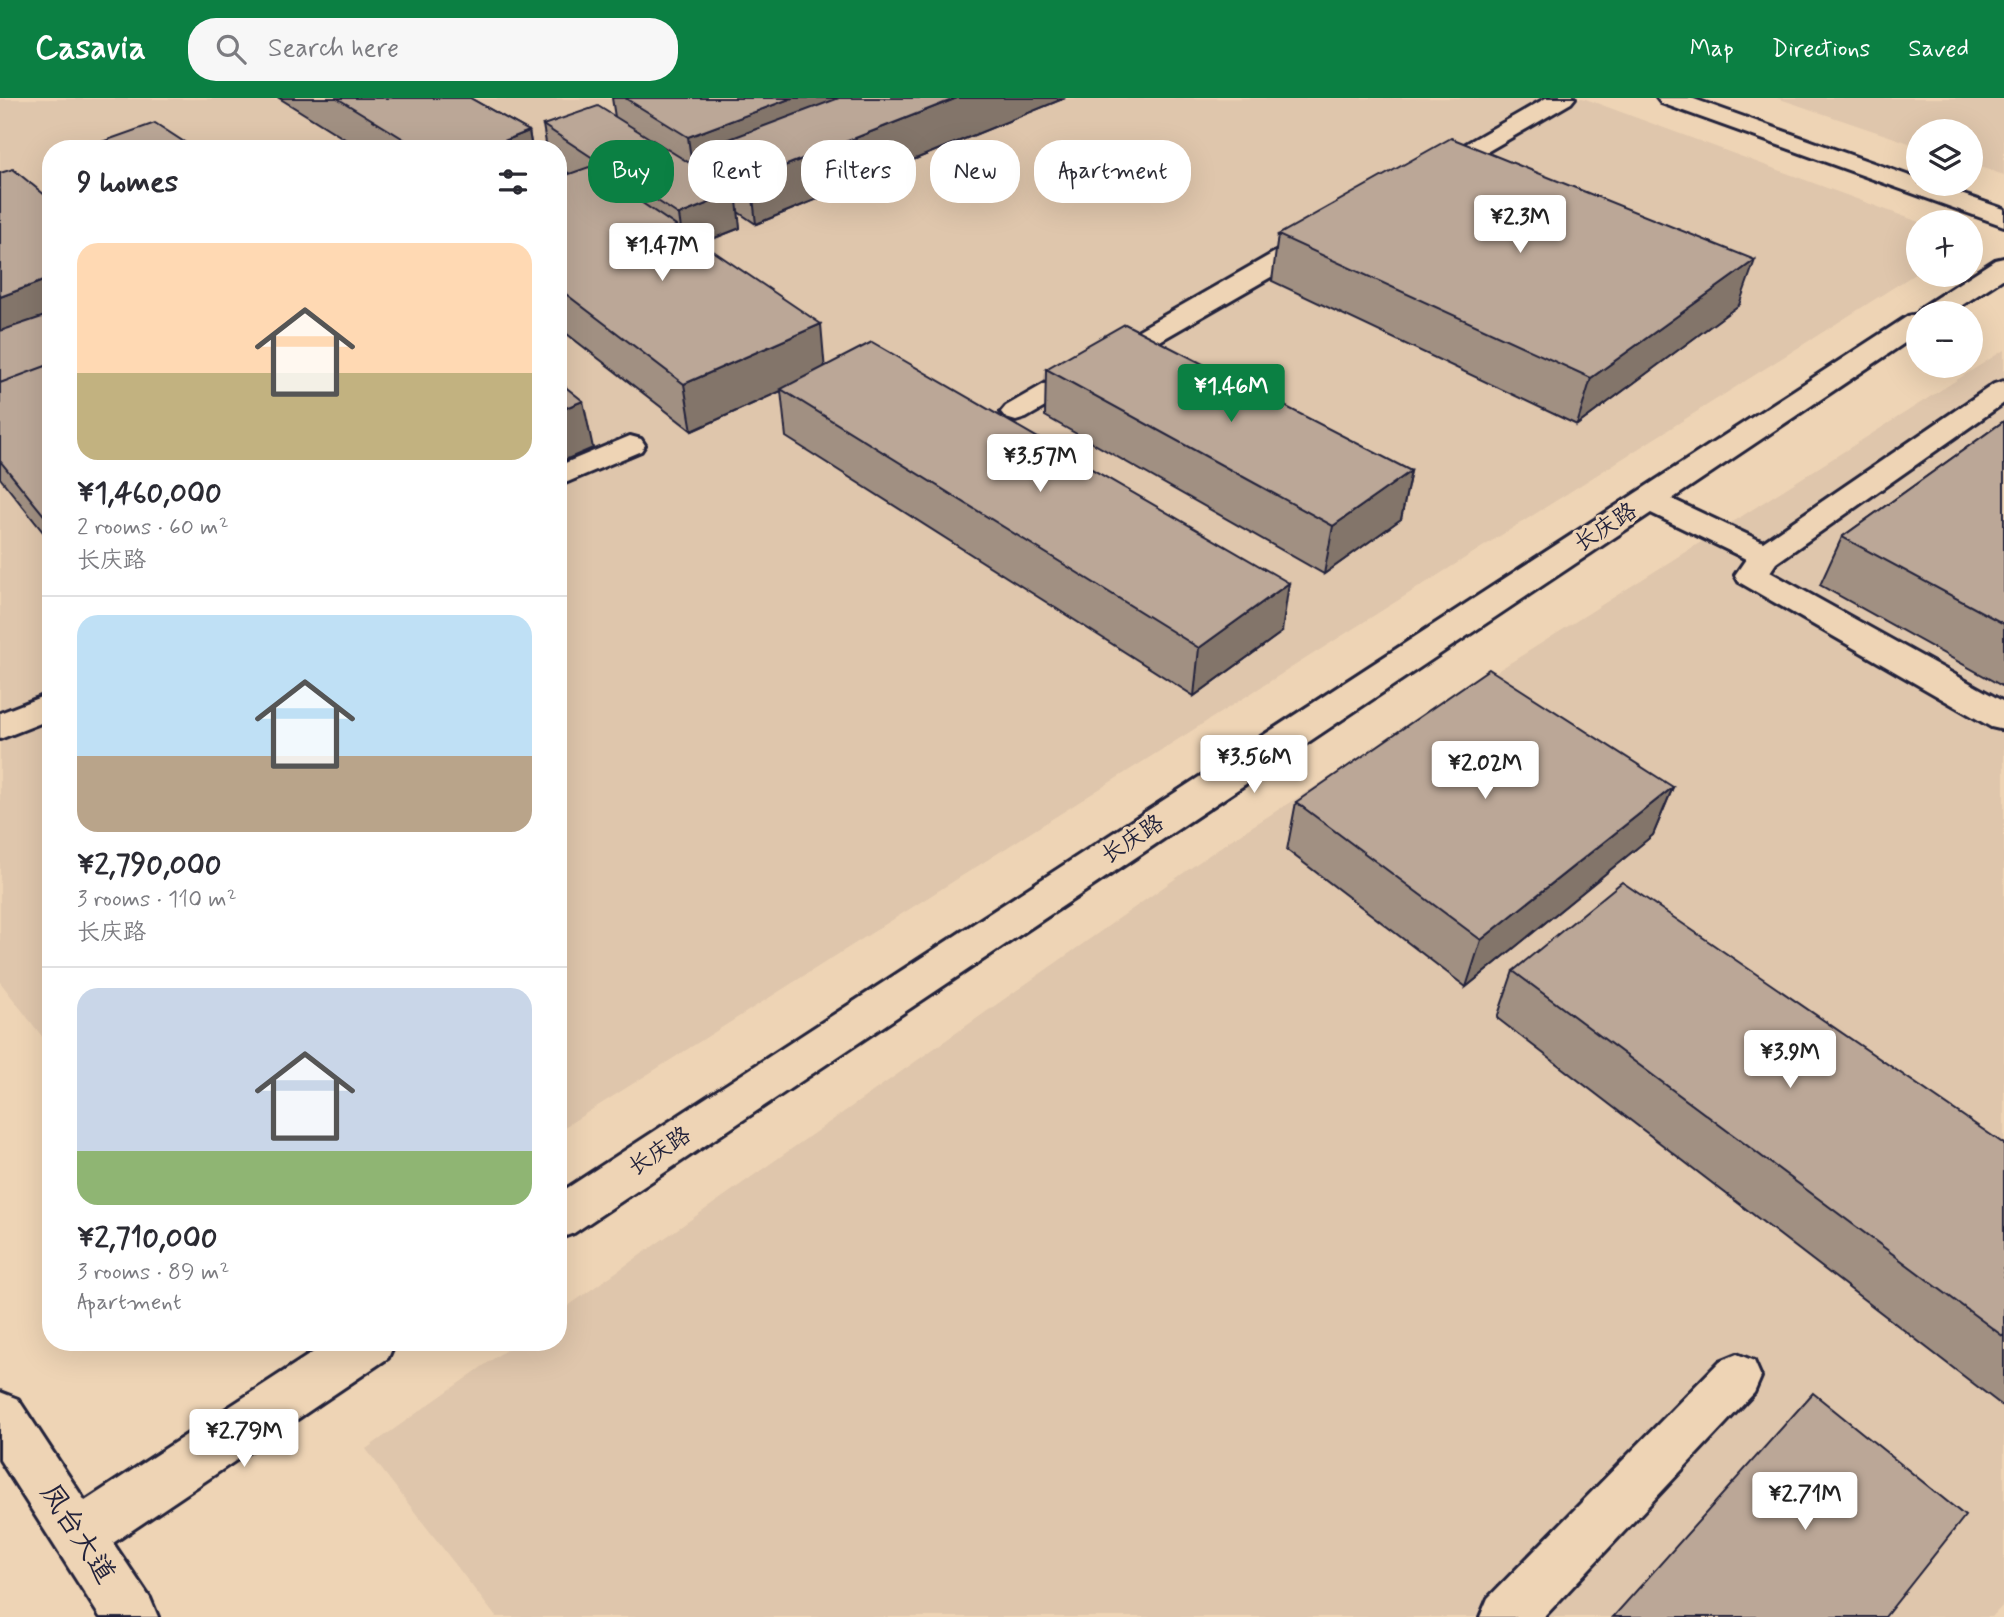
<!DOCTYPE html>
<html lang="en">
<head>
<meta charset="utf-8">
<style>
	body { margin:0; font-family:Mynerve,"LXGW WenKai TC",sans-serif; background:#f7f7f7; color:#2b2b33; height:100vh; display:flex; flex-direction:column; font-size:26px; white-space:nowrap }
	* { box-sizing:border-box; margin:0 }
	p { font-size:23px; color:#7c7c81 }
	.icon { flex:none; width:38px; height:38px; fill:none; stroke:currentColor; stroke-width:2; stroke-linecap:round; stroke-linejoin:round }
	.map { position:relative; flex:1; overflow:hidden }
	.side { position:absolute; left:42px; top:42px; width:525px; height:1211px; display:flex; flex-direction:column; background:#fff; border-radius:28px; box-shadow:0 7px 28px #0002 }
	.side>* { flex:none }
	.top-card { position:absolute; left:588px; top:42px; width:665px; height:63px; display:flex; gap:14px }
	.buttons { position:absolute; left:1906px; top:21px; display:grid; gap:14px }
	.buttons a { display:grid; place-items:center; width:77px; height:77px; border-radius:50%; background:#fff; box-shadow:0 7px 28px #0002; font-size:35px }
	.price { position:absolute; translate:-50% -60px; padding:0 16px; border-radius:7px; background:#fff; color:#222; font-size:23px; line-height:46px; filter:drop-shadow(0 2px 4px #0008) }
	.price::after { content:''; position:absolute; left:50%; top:42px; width:21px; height:16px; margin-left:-10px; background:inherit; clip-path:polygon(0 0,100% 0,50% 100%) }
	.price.current { background:#0b8043; color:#fff }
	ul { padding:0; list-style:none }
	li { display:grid; align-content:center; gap:14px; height:371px; padding:0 35px }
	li+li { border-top:2px solid #e1e1e2 }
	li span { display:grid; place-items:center; height:217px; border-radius:21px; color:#555 }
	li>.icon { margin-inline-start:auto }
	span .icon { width:126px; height:126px; fill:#fffc; stroke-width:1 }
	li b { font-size:30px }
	h2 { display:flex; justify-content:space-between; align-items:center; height:84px; padding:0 35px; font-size:30px }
	.chip { padding:0 24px; border-radius:28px; background:#fff; box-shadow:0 7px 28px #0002; font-size:24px; line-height:63px }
	.chip.current { background:#0b8043; color:#fff }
	header { display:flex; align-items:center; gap:42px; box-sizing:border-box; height:98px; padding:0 35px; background:#0b8043; color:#fff }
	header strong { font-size:33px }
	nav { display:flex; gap:38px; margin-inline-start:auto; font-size:24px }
	.search { width:490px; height:63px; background:#f7f7f7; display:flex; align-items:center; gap:18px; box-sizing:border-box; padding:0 24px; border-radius:28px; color:#7c7c81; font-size:26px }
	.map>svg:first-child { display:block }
</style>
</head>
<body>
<header>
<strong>Casavia</strong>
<div class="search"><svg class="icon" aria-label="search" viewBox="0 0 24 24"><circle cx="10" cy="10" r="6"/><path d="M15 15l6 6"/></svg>Search here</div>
<nav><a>Map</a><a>Directions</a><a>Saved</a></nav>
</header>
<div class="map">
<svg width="2004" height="1519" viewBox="0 0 2004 1519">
	<rect width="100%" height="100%" fill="#eed4b5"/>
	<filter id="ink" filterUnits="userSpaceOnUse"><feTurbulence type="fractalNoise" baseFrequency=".0143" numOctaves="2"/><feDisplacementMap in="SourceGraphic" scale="14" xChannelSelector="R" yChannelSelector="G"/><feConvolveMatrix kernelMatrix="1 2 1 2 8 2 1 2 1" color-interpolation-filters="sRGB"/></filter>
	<g filter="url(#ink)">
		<path fill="#dfc6ac" d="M1583 0 1919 124 1918 174 558 1033V51H51V950L0 884V1Z
			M1777 0H2004V77L1971 66 1970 33H1918V48Z
			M2004 252V1506L1992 1519H496L366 1351 517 1244H558V1215L1229 743Z"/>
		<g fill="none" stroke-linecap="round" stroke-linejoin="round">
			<defs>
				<path id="minor" d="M1546 0H1575L1571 5 1440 81 1431 83 1422 81 1419 76 1422 71Z
					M1657 0H1691L1918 81V86H1932L2004 111V128L1661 5Z
					M1321 131 1330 133 1334 139 1330 145 1026 320 1016 323 1006 320 1001 314 1006 308 1312 133Z
					M2004 160V180L1950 215H1918L1922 209 1995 162Z
					M1918 216V236L1672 401 1763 444 1994 286 2004 283V305L1776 465 1770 474 2004 604V632L1991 629 1739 484 1735 477 1746 461 1651 415 574 1135 558 1141V1096L1908 218Z
					M630 338 641 341 645 347 641 353 558 388V368Z
					M51 595V621L0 641V615Z
					M329 1244H395L388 1260 113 1445 150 1500 158 1519H100L0 1362V1294L18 1301 85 1403Z
					M1737 1256 1754 1263 1761 1279 1754 1295 1544 1519H1480L1488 1500 1720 1263Z"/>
			</defs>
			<use href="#minor" stroke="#22223b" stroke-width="6"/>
			<use href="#minor" fill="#eed4b5" fill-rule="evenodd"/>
		</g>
		<path fill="#a19082" stroke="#22223b" stroke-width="2" d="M279 0H470L529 33 532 51H361Z
			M612 0H1065L756 126 738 114 740 130 702 145 825 269 1282 534 1194 598 786 339 781 293 692 333 558 229V80L570 76 558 68V51H547L543 27 615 19Z
			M0 75 51 102V444L0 380Z
			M1278 137 1739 207 1577 327 1272 183Z
			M1046 271 1411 373 1401 421 1324 476 1045 318Z
			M2004 323V589L1820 487 1842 439Z
			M1673 689 1653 737 1466 889 1287 752 1296 704Z
			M1513 873 2004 1046V1309L1497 920Z"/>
		<path fill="#83756a" stroke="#22223b" stroke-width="2" d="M792 0H908L703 51 706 78 694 83 688 39Z
			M957 0H1065L756 126 751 81Z
			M529 33 532 51H484Z
			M736 94 740 130 684 152 679 117Z
			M1755 162 1739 207 1577 327 1591 280Z
			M51 180V234L0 254V199Z
			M821 226 825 273 692 333 684 286Z
			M583 303 593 350 558 365V313Z
			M1411 373 1401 421 1324 476 1333 428Z
			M1289 485 1282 534 1194 598 1199 550Z
			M1673 689 1653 737 1466 889 1481 842Z"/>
		<path fill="#bba797" stroke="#22223b" stroke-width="2" d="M337 0H470L529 33 484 51H420Z
			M625 0H792L688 39Z
			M839 0H957L751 81 703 51Z
			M598 8 736 94 679 117 543 27Z
			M155 25 195 51H82Z
			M1451 40 1755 162 1591 280 1278 137Z
			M589 69 821 226 684 286 558 190V80Z
			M13 71 51 102V180L0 199V75Z
			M51 216V266L0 285V233Z
			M1125 226 1411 373 1333 428 1046 271Z
			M872 244 1289 485 1199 550 781 291Z
			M51 266V426L0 363V285Z
			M558 283 583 303 558 313Z
			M2004 323V526L1842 439Z
			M1489 571 1673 689 1481 842 1296 704Z
			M1622 784 2004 1046V1239L1513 873Z
			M1813 1295 1965 1418 1885 1519H1613Z"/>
	</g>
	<g text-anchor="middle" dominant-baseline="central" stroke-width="6" stroke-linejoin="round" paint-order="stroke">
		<g font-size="23" fill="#22223b" stroke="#eed4b5">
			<text transform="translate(1606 430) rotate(-33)">长庆路</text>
			<text transform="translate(1133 742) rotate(-33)">长庆路</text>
			<text transform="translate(660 1054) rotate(-33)">长庆路</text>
		</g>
		<g font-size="28" fill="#22223b" stroke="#eed4b5">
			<text transform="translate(77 1436) rotate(57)">凤台大道</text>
		</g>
	</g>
</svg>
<div class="buttons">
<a><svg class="icon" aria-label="layers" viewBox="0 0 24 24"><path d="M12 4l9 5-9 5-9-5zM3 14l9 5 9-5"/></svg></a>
<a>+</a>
<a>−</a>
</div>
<b class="price" style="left:1520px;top:157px">¥2.3M</b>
<b class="price" style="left:662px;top:185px">¥1.47M</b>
<b class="price current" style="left:1231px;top:326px">¥1.46M</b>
<b class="price" style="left:1040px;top:396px">¥3.57M</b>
<b class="price" style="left:1254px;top:697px">¥3.56M</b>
<b class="price" style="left:1485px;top:703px">¥2.02M</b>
<b class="price" style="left:1790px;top:992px">¥3.9M</b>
<b class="price" style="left:244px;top:1371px">¥2.79M</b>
<b class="price" style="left:1805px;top:1434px">¥2.71M</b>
<div class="top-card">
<a class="chip current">Buy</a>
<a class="chip">Rent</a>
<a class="chip">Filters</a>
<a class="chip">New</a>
<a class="chip">Apartment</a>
</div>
<section class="side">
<h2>9 homes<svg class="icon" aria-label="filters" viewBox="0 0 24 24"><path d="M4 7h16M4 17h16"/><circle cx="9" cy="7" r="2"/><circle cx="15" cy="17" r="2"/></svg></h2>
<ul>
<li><span style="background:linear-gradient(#ffd9b3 60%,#c2b280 0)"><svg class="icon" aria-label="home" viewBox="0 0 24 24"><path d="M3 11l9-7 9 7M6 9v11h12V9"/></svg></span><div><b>¥1,460,000</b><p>2 rooms · 60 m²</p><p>长庆路</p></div></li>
<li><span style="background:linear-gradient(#bfe0f5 65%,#b9a48a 0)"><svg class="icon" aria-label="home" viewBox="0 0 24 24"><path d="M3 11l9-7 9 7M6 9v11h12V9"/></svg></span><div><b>¥2,790,000</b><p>3 rooms · 110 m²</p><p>长庆路</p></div></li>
<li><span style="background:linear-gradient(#c9d6e8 75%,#8fb573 0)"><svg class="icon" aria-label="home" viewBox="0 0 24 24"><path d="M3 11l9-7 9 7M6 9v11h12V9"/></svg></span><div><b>¥2,710,000</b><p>3 rooms · 89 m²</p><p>Apartment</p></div></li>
</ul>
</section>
</div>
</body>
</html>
